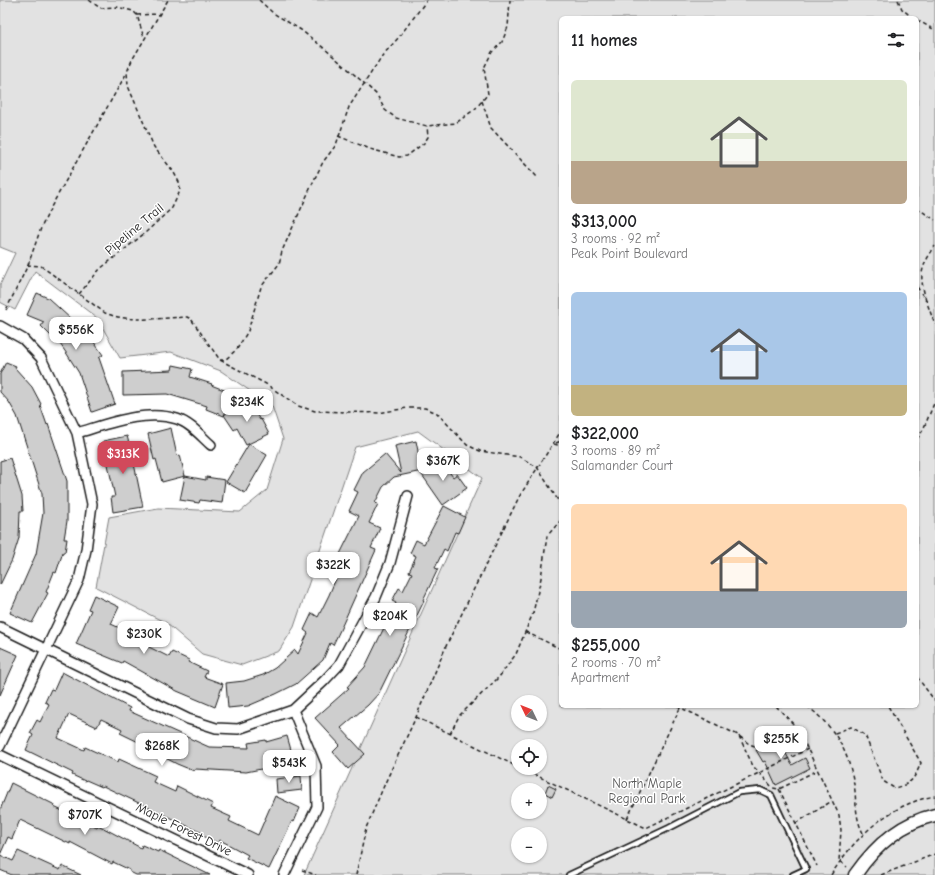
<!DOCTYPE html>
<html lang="en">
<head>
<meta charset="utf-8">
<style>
	body { margin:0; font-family:"Comic Neue",sans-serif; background:#f2f2f2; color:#202124; height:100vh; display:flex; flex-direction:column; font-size:15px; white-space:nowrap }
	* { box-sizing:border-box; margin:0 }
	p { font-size:13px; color:#757577 }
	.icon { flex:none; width:22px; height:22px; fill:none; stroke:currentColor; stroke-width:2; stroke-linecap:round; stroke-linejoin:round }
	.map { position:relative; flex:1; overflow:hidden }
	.drawer { position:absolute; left:559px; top:16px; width:360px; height:692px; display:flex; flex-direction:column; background:#fff; border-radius:6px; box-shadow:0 1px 3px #0004 }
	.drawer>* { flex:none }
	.needle { width:26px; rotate:313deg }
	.controls { position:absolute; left:511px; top:695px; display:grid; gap:8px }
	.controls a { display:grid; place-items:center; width:36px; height:36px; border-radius:50%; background:#fff; box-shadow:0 1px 3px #0004; font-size:20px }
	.price { position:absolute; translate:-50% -34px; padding:0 9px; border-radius:8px; background:#fff; color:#222; font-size:13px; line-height:26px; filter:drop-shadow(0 1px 2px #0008) }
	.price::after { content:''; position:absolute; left:50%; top:24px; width:12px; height:9px; margin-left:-6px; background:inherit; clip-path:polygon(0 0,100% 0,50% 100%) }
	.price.active { background:#d1495b; color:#fff }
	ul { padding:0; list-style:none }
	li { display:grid; align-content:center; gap:8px; height:212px; padding:0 12px }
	li span { display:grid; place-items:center; height:124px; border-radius:6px; color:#555 }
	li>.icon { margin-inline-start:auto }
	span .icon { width:72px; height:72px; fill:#fffc; stroke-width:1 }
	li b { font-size:17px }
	h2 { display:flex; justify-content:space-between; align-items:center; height:48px; padding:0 12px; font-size:17px }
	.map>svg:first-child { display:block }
</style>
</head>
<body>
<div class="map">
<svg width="935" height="875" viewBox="0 0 935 875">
	<rect width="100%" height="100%" fill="#fff"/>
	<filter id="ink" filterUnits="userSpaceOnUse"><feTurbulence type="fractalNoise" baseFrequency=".025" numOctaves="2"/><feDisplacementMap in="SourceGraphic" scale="8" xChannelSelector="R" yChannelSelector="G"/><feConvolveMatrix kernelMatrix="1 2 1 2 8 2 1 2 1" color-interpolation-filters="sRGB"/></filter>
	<g filter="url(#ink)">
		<path fill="#e2e2e2" stroke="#7f7f7f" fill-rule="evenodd" d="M0 0H935V875H304L482 478 418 431 355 447 294 627 279 651 242 665 202 654 166 623 96 587 109 517 158 508 240 512 267 490 283 439 272 406 221 371 171 352 120 358 97 318 35 271 15 310 0 302V285L15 253 0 247ZM561 18H917V706H561ZM518 702H540V724H518ZM518 746H540V768H518ZM518 790H540V812H518ZM518 834H540V856H518Z"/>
		<path fill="#cecece" stroke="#1c1c1c" d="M37 293 48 298 72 320 86 341 91 338 103 355 99 358 115 404 92 412 79 373 67 354 53 334 51 336 41 326 44 322 27 315Z
			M6 362 16 366 15 368 32 387 41 404 40 405 47 425 48 424 67 481V521L64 539H67L65 552H63L56 573 54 572 46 592 48 593 32 623 10 613 36 554 43 513 42 494 17 416 9 402 0 392V374Z
			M173 365 192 369 190 377 212 384 211 385 232 393 224 416 206 409 207 406 167 394 123 395V372L172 370Z
			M247 400 260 420 261 419 269 434 246 445 237 428 234 430 224 415Z
			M171 428 177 456 180 455 185 476 162 482 156 459 154 460 148 434Z
			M127 436 132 454 143 507 113 512 111 497H115L103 441Z
			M416 441 422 471 394 477 383 487 375 503 378 504 369 523 380 528 371 548 376 550 341 628 333 645 330 643 323 660 296 684 276 694 248 706 228 708 226 683 244 681 263 675 275 668 295 650 298 654 308 633 304 630 312 613 318 617 329 595 337 576 332 574 341 555 340 554 359 516 349 511 358 492 354 490 363 472 385 454 401 473 395 446Z
			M249 444 267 455 245 493 226 482Z
			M10 458 22 496 23 511H20L19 538 12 560 0 585V461Z
			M439 458 453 477 457 474 467 488 443 505 420 472Z
			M185 476 206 480V477L225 480 222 503 200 500 199 503 180 500Z
			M444 506 465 517 458 533 455 532 447 551 444 549 435 568 438 569 423 600 424 601 379 693 368 705 341 728 365 754 348 769 333 752 340 745 315 718 349 688 347 687 365 667 396 603 392 601 399 588 403 591 412 573 409 572 416 556 410 553 416 540 424 544Z
			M94 595 119 607 111 624 135 635 133 639 169 657 172 652 189 660 188 662 207 671 204 677 223 684 215 707 177 691 123 661 122 663 76 644 91 610 88 609Z
			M0 647 18 655 0 695Z
			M62 672 130 708 129 711 209 747 249 748 248 743 266 740V742L287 736 293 757 270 764 271 767 246 772 195 769 194 771 177 764 156 753 157 751 120 733 122 729 101 719 97 727 69 714 58 738 84 750 85 747 118 762 119 759 156 776 153 782 175 792 177 786 213 804 211 808 231 817 229 821 258 835 275 796 300 808 294 822 292 821 269 869 246 858 248 855 220 840 218 843 201 835 202 833 103 786 102 787 86 780 85 781 72 775 73 773 26 750 33 735 30 733 37 720 40 722 49 704 45 702 51 689 54 690Z
			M789 734 794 745 784 750 792 765 805 758 810 768 776 785 765 761 763 762 756 750Z
			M301 776 302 790 277 793 276 779Z
			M11 783 55 805 54 807 97 827 98 825 141 848 142 845 158 852 159 850 210 875H136L130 872V870L113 862 112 864 70 842V844L20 820 12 839 8 837 0 855V810Z
			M548 785 556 789 552 797 545 793Z
			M18 851 60 870 62 866 81 875H12L0 870V855L13 861Z"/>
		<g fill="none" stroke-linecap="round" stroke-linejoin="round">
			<defs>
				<path id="lane" d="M569 875 669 828 739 792 760 790 771 795 806 869 793 875"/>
				<path id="street" d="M0 326 23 339 41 358 77 433 92 504 86 550 79 580 0 746
					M77 433C108 424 145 409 177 419 190 423 201 436 211 445
					M0 627 188 719 216 728 238 729 293 710 324 681 339 665 376 597 390 563 408 496
					M0 755 248 875
					M284 875 317 807 316 766 293 710"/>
				<path id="secondary" d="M855 875C875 846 900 823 935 815"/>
			</defs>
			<use href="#lane" stroke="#1c1c1c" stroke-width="8"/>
			<use href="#street" stroke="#1c1c1c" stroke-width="12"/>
			<use href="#secondary" stroke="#1c1c1c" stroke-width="15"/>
			<path stroke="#1c1c1c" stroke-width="1.5" stroke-dasharray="4 3" stroke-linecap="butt" d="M89 0 100 8 117 7 133 11 137 15 144 38
				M259 0 273 13 301 30 325 49 364 83 377 95 385 110 396 118 427 126 456 123 475 109 488 94 484 68 492 52 502 42 508 27 510 0
				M898 0 902 9 913 18
				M137 15 159 14
				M917 20 935 30
				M482 101 491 128 538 178
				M338 136 370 149 399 157 407 156 424 143 428 137 427 126
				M917 208 935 220
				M28 265 41 228 51 207 126 74
				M917 287 926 300 935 325
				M79 294 100 269 145 233 172 208 180 191 179 182 173 171 154 147 128 86 127 72 132 60 168 0
				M926 300C919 274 920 269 935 246
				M6 310 28 265 41 266 105 313C130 323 160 318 187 317L191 319 220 360 266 384 298 406 315 411 379 413 407 408H425L437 413 467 445 480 451 520 457 537 467 561 505
				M220 360H225L237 349 248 331 261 287 279 264 282 251 314 180 323 162 336 145 349 107 382 56 399 37 427 0
				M917 439 923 430 935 401
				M556 443 561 441
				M554 444 561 446
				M526 632 561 649
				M917 677 935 701
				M677 706 738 735 749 744 755 746 764 744 797 728
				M776 706 798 729 839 815 841 830 839 861 847 867
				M807 706C837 729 850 754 855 791 856 805 856 820 863 833
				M416 717 518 767
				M835 733 851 727 865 735 883 781 894 788C912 784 914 779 921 763L888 706
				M450 734 459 716 499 677 516 654 533 613 541 578 547 536 561 520
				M739 736 753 766 773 788 779 789 818 770
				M521 768 646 828 808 749
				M779 789 817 866
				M627 819 681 706
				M796 823 832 801
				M302 870 316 875
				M356 875 366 828 386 781 416 717 447 644 519 497 561 431
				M831 875C854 838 889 804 935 796
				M881 875 935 854"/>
			<use href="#lane" stroke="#fff" stroke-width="4.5"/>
			<use href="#street" stroke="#fff" stroke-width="9"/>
			<use href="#secondary" stroke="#fff" stroke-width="12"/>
		</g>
	</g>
	<g text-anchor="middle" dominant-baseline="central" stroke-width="3" stroke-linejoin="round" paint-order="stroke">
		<g font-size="13" fill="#1c1c1c" stroke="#fff">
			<text transform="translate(134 229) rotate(-40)">Pipeline Trail</text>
			<text transform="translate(184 829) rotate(26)">Maple Forest Drive</text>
		</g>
		<g font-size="13" fill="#575757" stroke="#fff">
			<text x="647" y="783">North Maple<tspan x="647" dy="15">Regional Park</tspan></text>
		</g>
	</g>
</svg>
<div class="controls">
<a><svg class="needle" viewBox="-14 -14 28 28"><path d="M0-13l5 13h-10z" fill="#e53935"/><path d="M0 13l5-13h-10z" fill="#757577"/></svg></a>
<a><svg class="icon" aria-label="locate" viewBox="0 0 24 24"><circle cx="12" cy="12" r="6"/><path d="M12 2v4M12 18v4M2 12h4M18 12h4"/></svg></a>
<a>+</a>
<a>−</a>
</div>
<b class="price" style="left:76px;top:351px">$556K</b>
<b class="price" style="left:247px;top:423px">$234K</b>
<b class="price active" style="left:123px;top:475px">$313K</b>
<b class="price" style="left:443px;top:482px">$367K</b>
<b class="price" style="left:333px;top:586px">$322K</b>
<b class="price" style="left:390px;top:637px">$204K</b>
<b class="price" style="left:144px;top:655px">$230K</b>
<b class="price" style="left:781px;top:760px">$255K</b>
<b class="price" style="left:162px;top:767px">$268K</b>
<b class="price" style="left:289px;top:784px">$543K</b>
<b class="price" style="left:85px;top:836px">$707K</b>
<section class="drawer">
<h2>11 homes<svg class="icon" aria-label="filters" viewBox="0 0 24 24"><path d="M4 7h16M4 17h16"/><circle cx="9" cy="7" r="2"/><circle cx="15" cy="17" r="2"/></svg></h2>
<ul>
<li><span style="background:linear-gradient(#dfe7d0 65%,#b9a48a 0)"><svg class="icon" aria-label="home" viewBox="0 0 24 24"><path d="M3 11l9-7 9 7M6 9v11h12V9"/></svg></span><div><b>$313,000</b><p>3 rooms · 92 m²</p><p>Peak Point Boulevard</p></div></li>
<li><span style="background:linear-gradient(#a9c7e8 75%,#c2b280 0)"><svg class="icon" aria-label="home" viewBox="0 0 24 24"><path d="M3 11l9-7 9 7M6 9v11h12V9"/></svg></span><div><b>$322,000</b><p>3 rooms · 89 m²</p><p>Salamander Court</p></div></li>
<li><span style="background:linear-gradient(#ffd9b3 70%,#9aa5b1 0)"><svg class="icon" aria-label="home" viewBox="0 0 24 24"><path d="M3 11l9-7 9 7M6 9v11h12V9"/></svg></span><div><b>$255,000</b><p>2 rooms · 70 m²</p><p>Apartment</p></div></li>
</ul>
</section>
</div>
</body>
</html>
